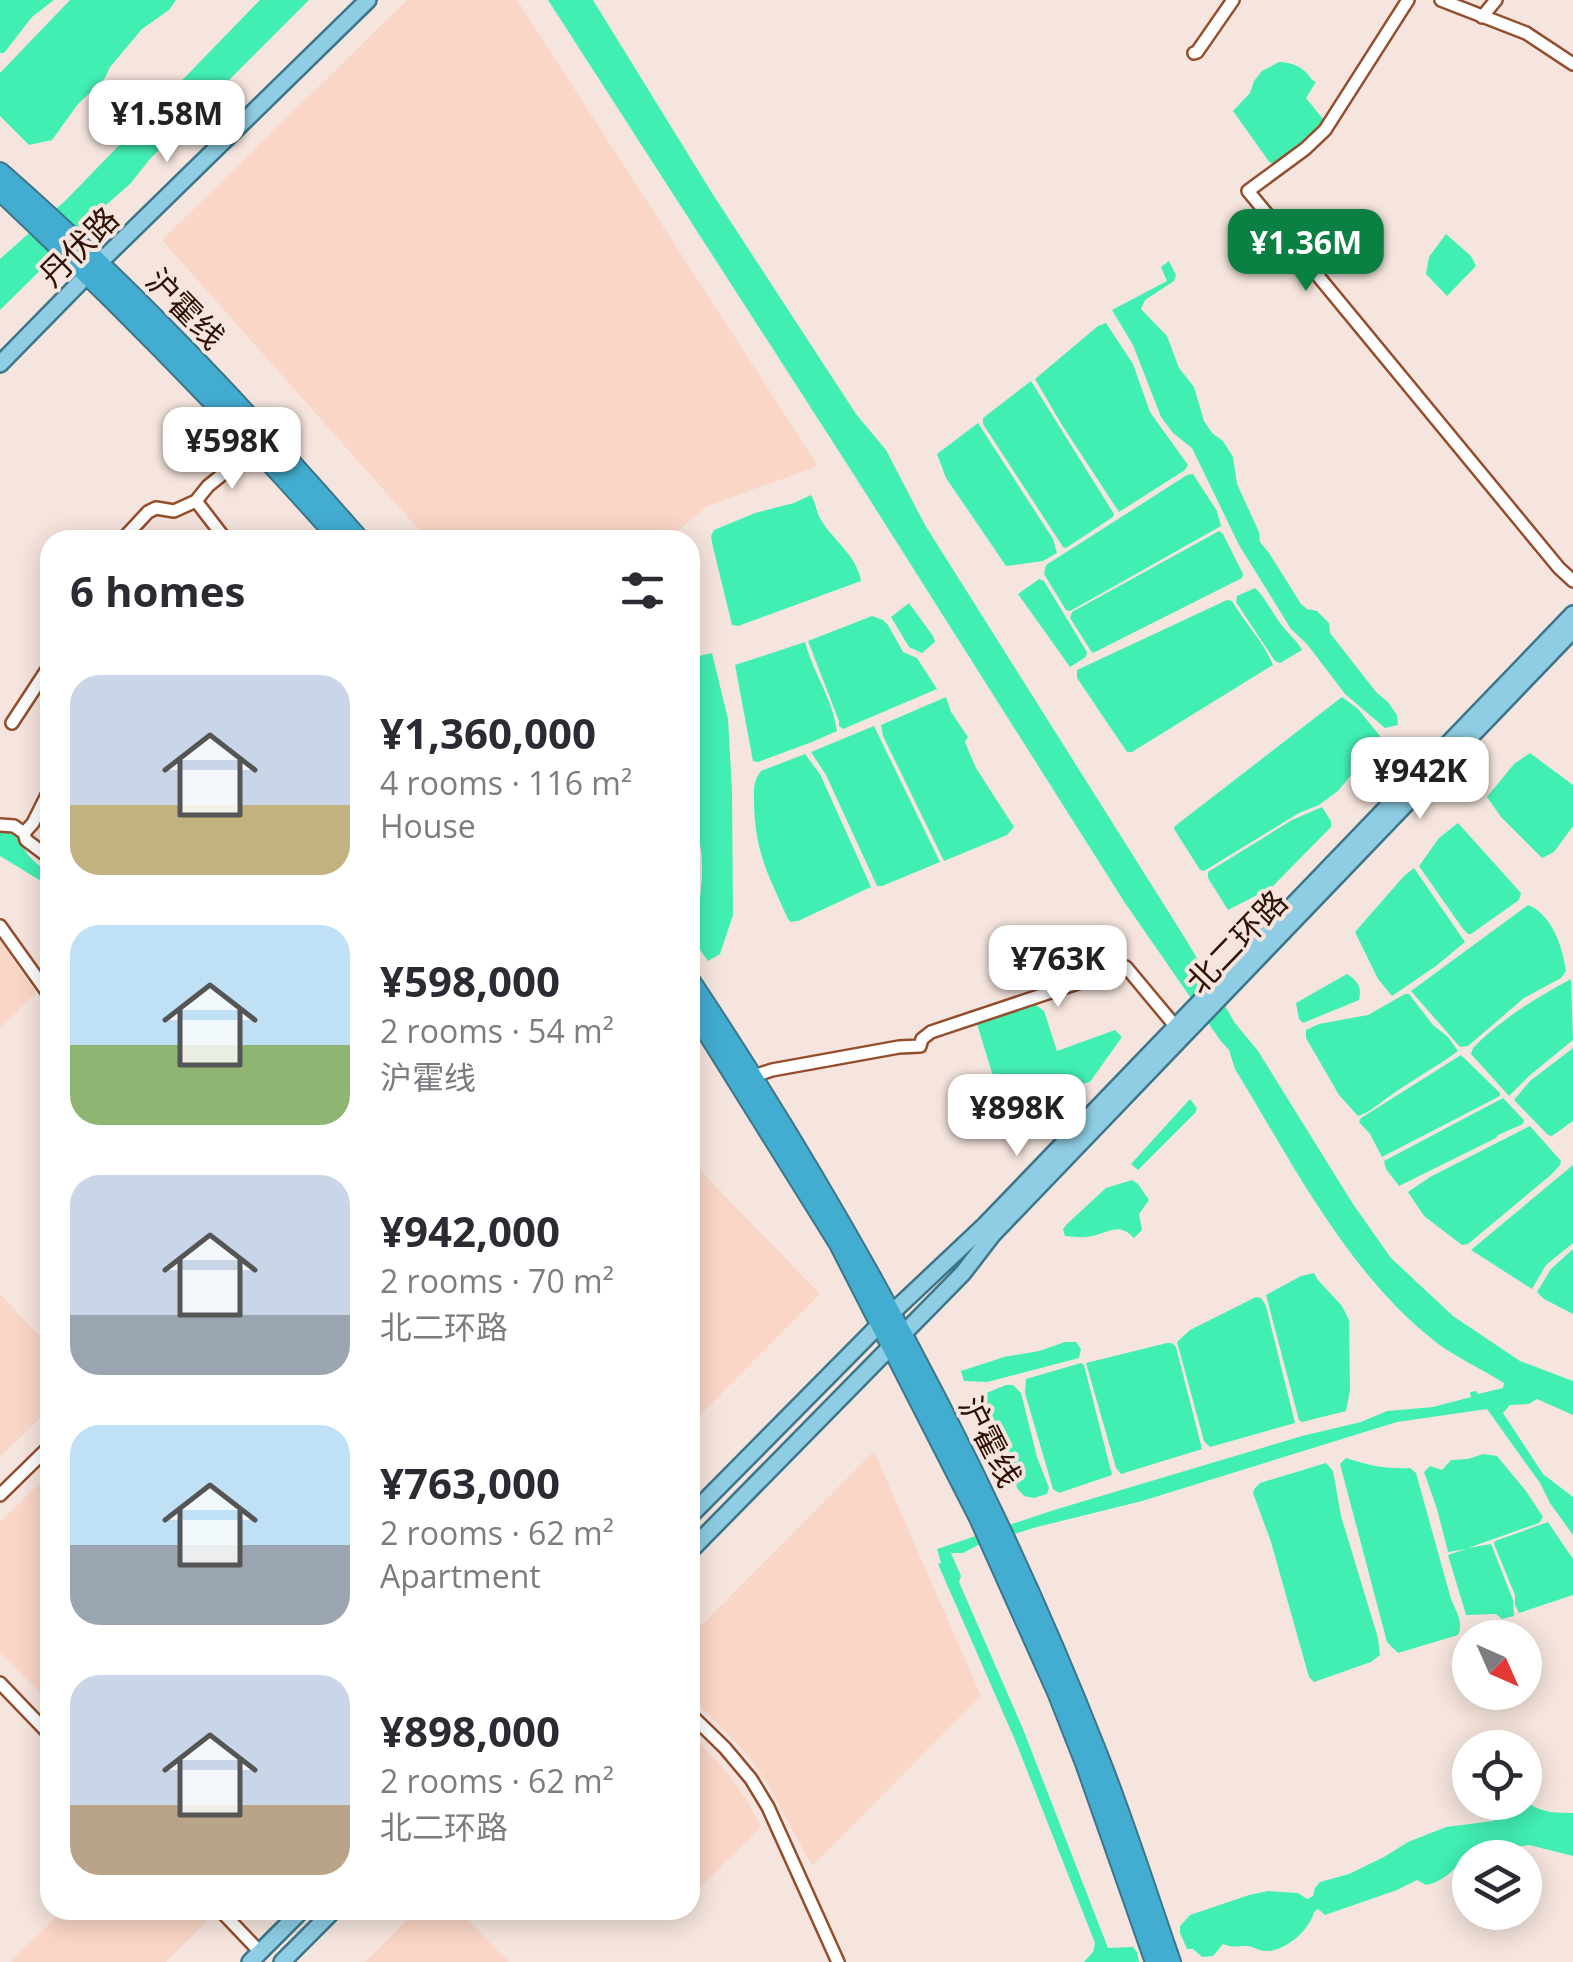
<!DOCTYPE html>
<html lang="en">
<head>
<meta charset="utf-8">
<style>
	body { margin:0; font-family:"Open Sans","Noto Sans SC",sans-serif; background:#f7f7f7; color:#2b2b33; height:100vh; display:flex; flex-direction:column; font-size:38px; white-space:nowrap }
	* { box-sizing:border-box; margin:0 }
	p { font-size:32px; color:#7c7c81 }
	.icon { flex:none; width:55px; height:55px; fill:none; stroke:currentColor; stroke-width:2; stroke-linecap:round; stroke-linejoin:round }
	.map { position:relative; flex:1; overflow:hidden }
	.sheet { position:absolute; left:40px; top:530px; width:660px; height:1390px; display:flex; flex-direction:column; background:#fff; border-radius:30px; box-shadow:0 5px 25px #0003 }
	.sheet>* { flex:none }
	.needle { width:65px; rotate:135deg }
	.buttons { position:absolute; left:1452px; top:1620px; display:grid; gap:20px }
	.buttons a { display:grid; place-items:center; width:90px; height:90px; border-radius:50%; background:#fff; box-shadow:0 5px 25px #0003; font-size:50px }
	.price { position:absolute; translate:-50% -85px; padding:0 22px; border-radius:20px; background:#fff; color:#222; font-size:32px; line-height:65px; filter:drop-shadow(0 2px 5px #0008) }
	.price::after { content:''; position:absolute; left:50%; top:60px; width:30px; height:22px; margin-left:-15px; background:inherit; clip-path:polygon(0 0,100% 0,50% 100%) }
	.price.active { background:#0b8043; color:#fff }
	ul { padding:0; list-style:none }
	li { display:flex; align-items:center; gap:30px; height:250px; padding:0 30px }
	li span { display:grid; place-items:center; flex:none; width:280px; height:200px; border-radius:30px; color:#555 }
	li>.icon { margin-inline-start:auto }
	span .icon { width:120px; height:120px; fill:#fffc; stroke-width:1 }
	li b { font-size:42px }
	h2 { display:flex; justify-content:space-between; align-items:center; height:120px; padding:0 30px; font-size:42px }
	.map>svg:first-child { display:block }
</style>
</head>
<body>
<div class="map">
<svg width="1573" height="1962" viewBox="0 0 1573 1962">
	<rect width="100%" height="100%" fill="#f6e5de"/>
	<path fill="#fad6c6" d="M407 0H517L818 466 707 506 667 540H428L162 240Z
		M0 940 36 993 0 1028Z
		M690 1160 820 1294 690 1425Z
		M0 1294 50 1347V1408L0 1457Z
		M874 1451 981 1696 812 1866 766 1781 745 1752 690 1695V1637Z
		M50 1473V1702L0 1653V1522Z
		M690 1732 730 1776 748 1802 761 1827 690 1897Z
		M63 1910H194L206 1922 166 1962H11Z
		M417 1910H457L509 1962H365Z"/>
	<path fill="#42efb3" d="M0 0H54L32 17 4 53H0Z
		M70 0H176L169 10 142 29 110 67 105 78 78 104 52 140 29 145 0 116V73Z
		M260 0H309L150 159 130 184 82 226 54 257 0 310V259L66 200Z
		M548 0H593L712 193 856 414 886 450 925 525 1185 938 1235 1023 1258 1051 1353 1204 1391 1258 1453 1316 1520 1361 1573 1381V1415L1537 1399 1529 1404 1510 1405 1503 1413 1543 1474 1573 1497V1535L1550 1503 1540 1483 1487 1409 1397 1422 1142 1501 1037 1527 978 1545 963 1553H951L961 1576 959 1582 1023 1729 1108 1948 1133 1947 1137 1952 1139 1962H1084L1093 1952 1095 1943 1015 1740 938 1564 941 1563 937 1549 1054 1510 1302 1436 1361 1422 1387 1411 1433 1407 1471 1397 1470 1392 1476 1391 1478 1394 1503 1388 1504 1383C1482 1369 1457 1358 1437 1343 1347 1273 1293 1164 1235 1069L1229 1050 1220 1040 1125 903 856 478Z
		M1279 62C1293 62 1305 68 1312 80L1316 82 1306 98 1323 119C1317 135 1287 162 1270 163L1233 111 1250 93 1254 81 1262 71Z
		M1446 234 1471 256 1476 266 1447 296 1426 274 1429 257Z
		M1169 261 1176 275 1174 281 1145 300 1141 309 1167 336 1179 368 1194 387 1204 421 1212 433 1223 441 1233 457 1237 484 1259 532 1260 542 1269 553 1301 604 1307 609 1317 611 1329 623 1330 633 1376 692 1388 702 1397 715 1398 725 1385 728 1345 694 1307 644 1291 629 1239 545 1192 448 1173 433 1161 417 1133 345 1112 310 1167 281 1161 267Z
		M1106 323 1133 364 1150 412 1188 465 1185 470 1119 512 1062 425 1035 379 1098 326Z
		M1031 381 1114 514 1113 517 1066 548 1063 547 983 424V418Z
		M978 423 1053 539 1057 553 1043 561 1006 566 946 478 937 454Z
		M1193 474 1217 511 1221 526 1088 601 1070 611 1066 610 1044 574 1046 565 1187 475Z
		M811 495C816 503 816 511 820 518 832 540 857 555 861 581L738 626 732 625 713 547 711 536 714 530 755 513 794 503Z
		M1219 531 1223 534 1243 574 1242 578 1093 653 1091 651 1070 618 1072 612Z
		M1039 579 1044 581 1087 652 1086 657 1070 667 1018 594Z
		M1255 588C1266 598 1271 611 1280 623 1287 633 1296 639 1302 650L1280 663 1275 661 1236 602 1237 596Z
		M1227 600 1232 601C1244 622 1264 642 1273 665L1132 752H1127L1077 678V670Z
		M909 603 933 636 935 642 922 653 909 647 891 617Z
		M872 616 883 620 888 625 903 652 917 658 937 689 843 729 839 726V721L808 641Z
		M805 642C813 672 833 700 837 731L812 742 758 762 753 761 735 665Z
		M712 653 728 719 732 790 733 915 720 954 708 961 693 940 691 927 697 922C701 887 709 849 690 818V658Z
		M946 697 951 712 968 737 965 742 976 768 1014 827 1007 835 944 861 883 736 881 725Z
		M1342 697 1358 709 1380 736V740L1338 791 1319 805 1299 813 1204 871 1200 870 1174 829 1175 826Z
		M874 726 940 862 882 886H877L826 775 811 752Z
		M1530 753 1573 785V826L1554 852 1542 858 1501 817 1487 797 1514 764Z
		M805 754 820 774 871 887 798 921 791 922 788 919C768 874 755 853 754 802 754 789 753 781 761 771Z
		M1322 807 1331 821V827L1271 888 1228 910 1208 878V872L1292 820Z
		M1458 823 1521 893 1519 900 1471 934H1468L1463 929 1419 866 1439 838Z
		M0 831C19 831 19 844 30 857 35 863 43 868 50 873V884L41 881 0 856Z
		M1414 868 1465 942 1436 966 1392 996 1378 979 1355 932 1404 876Z
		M1528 905C1552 914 1563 948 1566 971L1561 978 1524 998 1468 1046 1460 1047 1411 991Z
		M1347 974C1358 981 1362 987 1359 1000L1303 1023 1299 1019 1296 1003Z
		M1571 979 1573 1040 1529 1076 1509 1096 1471 1054 1473 1048C1501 1019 1536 998 1571 979Z
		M1405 994H1409L1433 1025 1448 1037 1458 1051C1435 1068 1410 1081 1387 1098 1377 1105 1370 1112 1358 1116L1339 1095 1306 1038V1030L1319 1024 1368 1015Z
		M1032 1002 1044 1011 1057 1051 1115 1030 1122 1037 1090 1082 1060 1090 1055 1075 997 1089 977 1024Z
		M1573 1048V1121L1552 1136 1548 1135 1514 1100 1530 1081Z
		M1461 1055 1500 1093V1096L1382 1157 1370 1134 1359 1122 1361 1118Z
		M1503 1098 1524 1120 1523 1124 1498 1135 1496 1138 1399 1186 1386 1169 1384 1161Z
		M1190 1099 1197 1108 1195 1113 1138 1170 1131 1164Z
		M1530 1126 1561 1161 1560 1165 1552 1174 1468 1244 1462 1245 1424 1216 1408 1192 1430 1177Z
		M1573 1165V1243L1546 1265 1532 1289 1471 1250Z
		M1132 1180 1138 1184 1149 1200 1139 1214 1142 1230 1134 1238C1118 1222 1111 1232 1092 1236 1083 1238 1074 1237 1065 1236L1063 1229 1067 1224 1106 1188Z
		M1573 1249V1314L1544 1299 1537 1292 1551 1269Z
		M1314 1273 1318 1280 1342 1306 1349 1320 1350 1390 1346 1411 1302 1422 1299 1420 1266 1295 1301 1276Z
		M1256 1297 1261 1298 1266 1306 1295 1423 1210 1447 1204 1441 1177 1342 1190 1330Z
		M1065 1342H1076L1081 1349 1079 1358 987 1382 964 1381 961 1371 1004 1357 1039 1351Z
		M1167 1343H1172L1176 1347 1202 1449 1121 1474 1116 1468 1086 1363Z
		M1081 1363 1084 1365 1112 1475 1059 1493 1053 1489 1025 1393 1026 1379Z
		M1006 1385H1013L1021 1393 1037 1457 1049 1488 1047 1494 1034 1498 1024 1496 1017 1488 1011 1463 976 1401 984 1394Z
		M1483 1454 1497 1456 1526 1491 1543 1517 1539 1523 1468 1548 1491 1544 1513 1600 1514 1616 1502 1619 1496 1614 1466 1615 1448 1555 1466 1549 1448 1552 1437 1509 1424 1472 1430 1466 1442 1470 1451 1460 1468 1459Z
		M1346 1458C1371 1466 1384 1469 1410 1468L1416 1473 1451 1599C1456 1611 1464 1622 1458 1635L1398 1653 1387 1642 1340 1464Z
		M1326 1463 1333 1471 1341 1516 1378 1638 1380 1655 1371 1662 1314 1682 1309 1677 1271 1542 1253 1493 1255 1488 1260 1483Z
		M1548 1522 1573 1559V1595L1519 1613 1515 1605V1595L1494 1544 1495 1541Z
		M1530 1804C1543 1813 1558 1813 1573 1813V1856L1529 1845 1467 1854C1456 1868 1444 1882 1426 1885L1417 1880 1397 1890 1325 1915 1318 1909 1314 1912C1310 1930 1284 1953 1264 1951 1261 1951 1250 1946 1248 1946 1237 1946 1233 1948 1223 1944L1213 1956 1202 1957 1193 1949H1187L1180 1933V1926L1190 1915 1249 1895 1268 1891 1298 1893 1307 1899 1313 1896 1315 1888 1320 1882 1349 1874 1384 1857 1408 1842 1446 1827 1493 1821 1508 1809Z"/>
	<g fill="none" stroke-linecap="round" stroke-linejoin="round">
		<defs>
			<path id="minor" d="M1408 0 1325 130 1305 149 1248 191 1559 568 1573 581
				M1441 0 1526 33 1573 64
				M1482 17 1496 0
				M1194 53 1197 52 1233 0
				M122 540 148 512 156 508 174 511 196 501
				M226 540 196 501 208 486 258 446
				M12 723 50 665
				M0 825 14 826 24 833 33 823 50 789
				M24 833 26 840 50 858
				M0 926 50 996
				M754 1076 772 1070 899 1047 920 1046 922 1039 931 1032 1126 967 1176 1027
				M0 1495 50 1446
				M0 1683 50 1735
				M690 1714 725 1748 751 1779 768 1807 838 1962
				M220 1910 260 1952"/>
			<path id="major" d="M0 364 99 263 368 0
				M690 1516 880 1324 985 1225 1573 614
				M690 1551 963 1273 993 1234 1573 630
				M250 1962 302 1910
				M282 1962 334 1910"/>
			<path id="highway" d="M0 172C129 285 247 411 360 540
				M0 191C119 303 232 418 340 540
				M690 980C852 1224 991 1482 1098 1755 1125 1823 1147 1893 1171 1962
				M690 1005 839 1244 979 1518 1057 1692 1085 1763 1155 1962"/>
		</defs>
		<use href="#minor" stroke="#944e2c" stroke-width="16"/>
		<use href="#major" stroke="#3c7689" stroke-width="20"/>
		<use href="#highway" stroke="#3c7689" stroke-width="22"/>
		<use href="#minor" stroke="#fff" stroke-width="11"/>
		<use href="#major" stroke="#8ecde3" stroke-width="15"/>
		<use href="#highway" stroke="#43acd1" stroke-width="18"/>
	</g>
	<g text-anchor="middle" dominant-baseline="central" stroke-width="8" stroke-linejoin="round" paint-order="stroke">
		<g font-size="32" fill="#2f1204" stroke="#f6e5de">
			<text transform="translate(78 246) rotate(-45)">丹伏路</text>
			<text transform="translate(186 308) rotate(46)">沪霍线</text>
			<text transform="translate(1236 941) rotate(-46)">北二环路</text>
			<text transform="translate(991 1441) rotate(63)">沪霍线</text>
		</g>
	</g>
</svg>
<div class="buttons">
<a><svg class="needle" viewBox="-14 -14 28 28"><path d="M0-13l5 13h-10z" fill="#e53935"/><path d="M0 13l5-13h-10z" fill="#7c7c81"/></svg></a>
<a><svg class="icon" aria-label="locate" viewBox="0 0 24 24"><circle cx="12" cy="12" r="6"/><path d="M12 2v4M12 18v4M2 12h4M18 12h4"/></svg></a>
<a><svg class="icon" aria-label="layers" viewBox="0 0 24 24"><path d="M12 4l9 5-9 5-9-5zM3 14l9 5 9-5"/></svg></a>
</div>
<b class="price" style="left:167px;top:165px">¥1.58M</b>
<b class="price active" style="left:1306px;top:294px">¥1.36M</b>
<b class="price" style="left:232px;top:492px">¥598K</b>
<b class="price" style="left:1420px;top:822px">¥942K</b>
<b class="price" style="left:1058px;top:1010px">¥763K</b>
<b class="price" style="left:1017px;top:1159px">¥898K</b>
<section class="sheet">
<h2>6 homes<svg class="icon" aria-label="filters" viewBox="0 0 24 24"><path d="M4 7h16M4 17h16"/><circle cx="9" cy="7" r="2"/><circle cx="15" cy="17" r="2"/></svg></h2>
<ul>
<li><span style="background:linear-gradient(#c9d6e8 65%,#c2b280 0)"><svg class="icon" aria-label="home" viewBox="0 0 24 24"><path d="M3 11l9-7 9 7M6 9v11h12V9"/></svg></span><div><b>¥1,360,000</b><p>4 rooms · 116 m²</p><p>House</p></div></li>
<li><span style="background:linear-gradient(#bfe0f5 60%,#8fb573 0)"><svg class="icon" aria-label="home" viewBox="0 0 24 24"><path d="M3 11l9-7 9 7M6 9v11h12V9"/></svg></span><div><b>¥598,000</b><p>2 rooms · 54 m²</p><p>沪霍线</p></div></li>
<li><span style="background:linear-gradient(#c9d6e8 70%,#9aa5b1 0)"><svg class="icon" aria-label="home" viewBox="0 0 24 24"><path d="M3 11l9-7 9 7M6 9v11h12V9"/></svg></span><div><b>¥942,000</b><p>2 rooms · 70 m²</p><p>北二环路</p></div></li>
<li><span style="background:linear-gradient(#bfe0f5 60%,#9aa5b1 0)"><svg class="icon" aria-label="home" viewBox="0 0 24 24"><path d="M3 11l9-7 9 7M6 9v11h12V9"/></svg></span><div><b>¥763,000</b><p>2 rooms · 62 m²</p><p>Apartment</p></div></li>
<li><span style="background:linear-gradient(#c9d6e8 65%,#b9a48a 0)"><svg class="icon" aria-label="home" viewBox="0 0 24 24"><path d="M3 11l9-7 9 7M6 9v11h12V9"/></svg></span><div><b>¥898,000</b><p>2 rooms · 62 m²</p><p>北二环路</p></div></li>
</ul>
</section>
</div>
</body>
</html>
